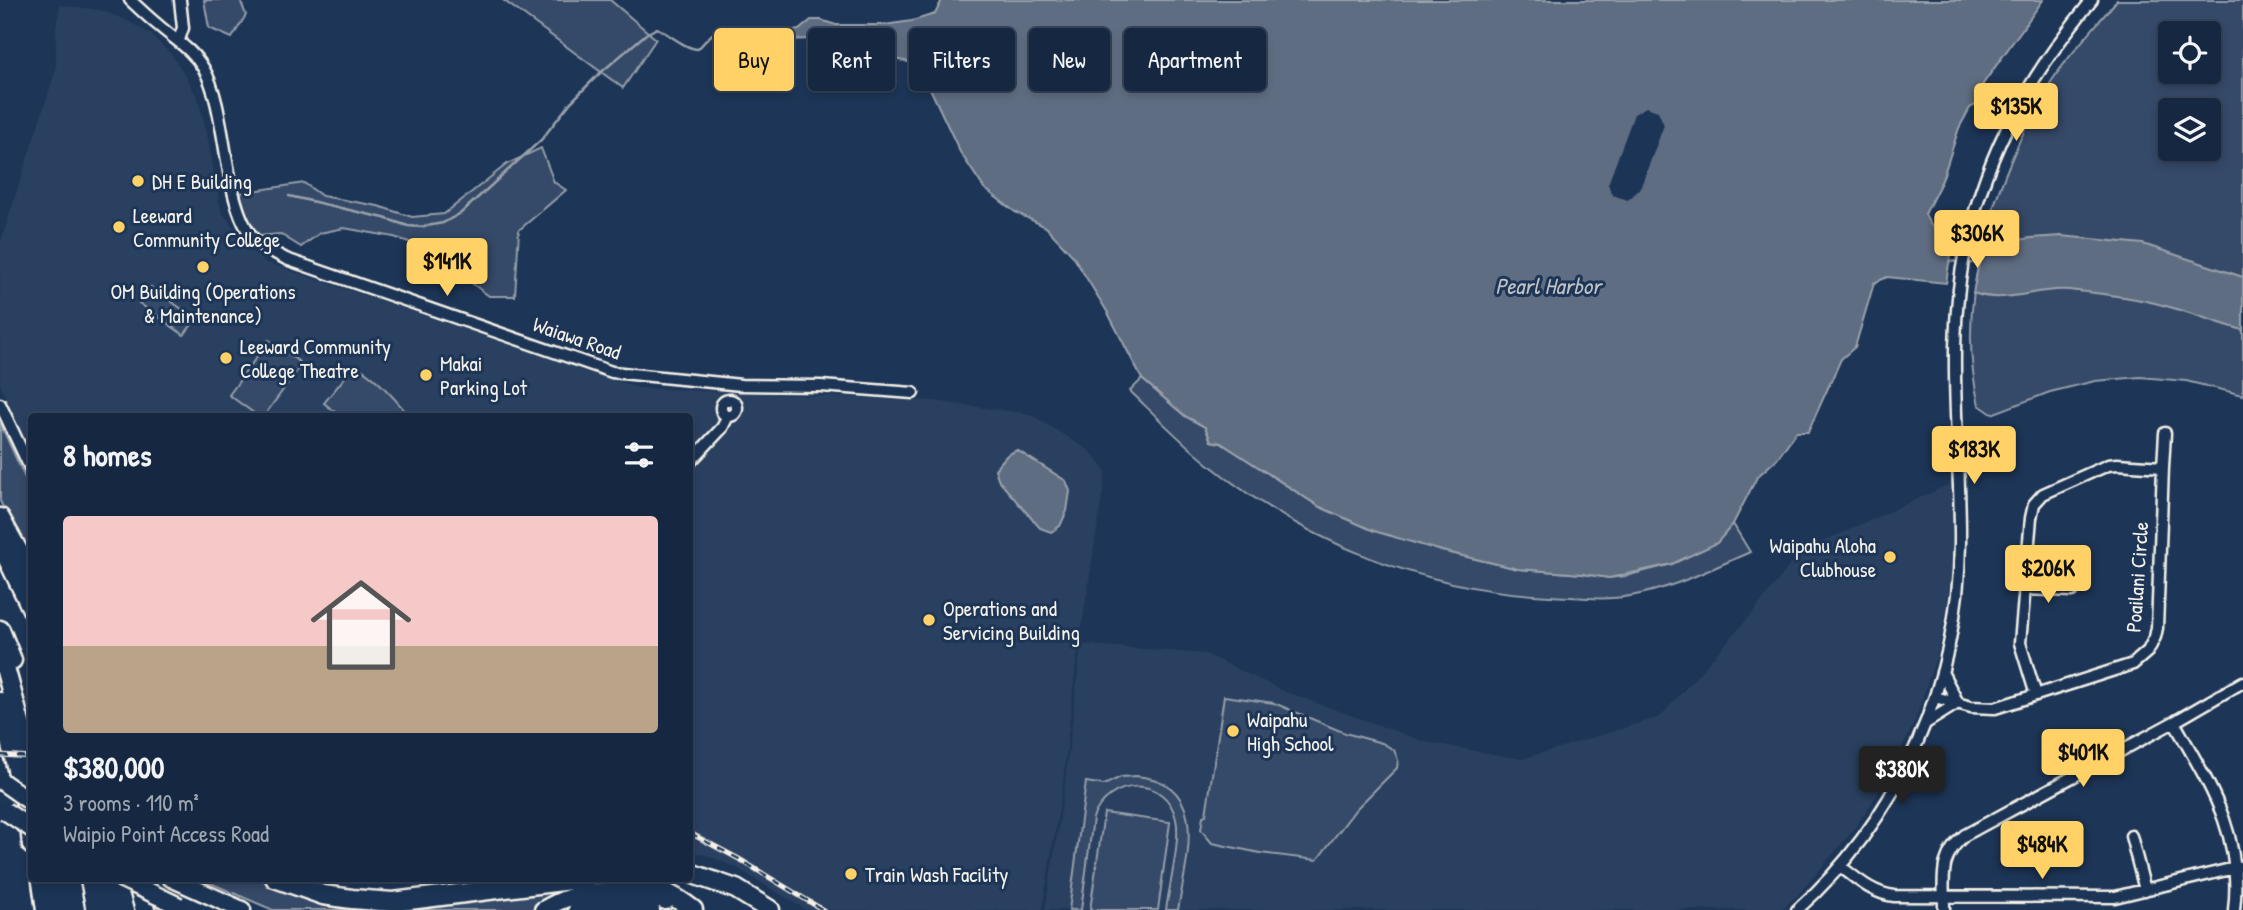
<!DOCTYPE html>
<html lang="en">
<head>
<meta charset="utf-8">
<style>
	body { margin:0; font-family:"Patrick Hand",sans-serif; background:#23344c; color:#f1f3f6; height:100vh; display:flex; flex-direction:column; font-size:26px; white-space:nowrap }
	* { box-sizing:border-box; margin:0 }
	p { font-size:23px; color:#9ea6b1 }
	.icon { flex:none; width:38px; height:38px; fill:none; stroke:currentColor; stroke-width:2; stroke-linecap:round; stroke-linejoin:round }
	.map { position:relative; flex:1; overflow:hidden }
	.details { position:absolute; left:28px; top:413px; width:665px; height:469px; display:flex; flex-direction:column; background:#162841; border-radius:7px; box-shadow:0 4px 10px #0003,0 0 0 2px #35445a }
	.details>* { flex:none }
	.guide { position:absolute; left:714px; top:28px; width:665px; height:63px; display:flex; gap:14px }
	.fabs { position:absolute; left:2158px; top:21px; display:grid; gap:14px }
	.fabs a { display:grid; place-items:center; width:63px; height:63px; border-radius:7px; background:#162841; box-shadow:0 4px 10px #0003,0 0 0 2px #35445a; font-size:35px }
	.price { position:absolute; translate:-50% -60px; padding:0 16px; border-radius:7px; background:#ffd166; color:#111; font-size:23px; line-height:46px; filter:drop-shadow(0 2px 4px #0008) }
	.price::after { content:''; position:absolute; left:50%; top:42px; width:21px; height:16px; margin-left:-10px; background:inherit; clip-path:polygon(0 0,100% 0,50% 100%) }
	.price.active { background:#222; color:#fff }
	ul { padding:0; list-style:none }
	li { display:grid; align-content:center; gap:14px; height:371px; padding:0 35px }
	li+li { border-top:2px solid #35445a }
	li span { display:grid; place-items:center; height:217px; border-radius:7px; color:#555 }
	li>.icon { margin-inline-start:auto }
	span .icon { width:126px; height:126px; fill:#fffc; stroke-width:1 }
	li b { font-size:30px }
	h2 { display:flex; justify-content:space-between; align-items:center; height:84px; padding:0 35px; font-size:30px }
	.pill { padding:0 24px; border-radius:7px; background:#162841; box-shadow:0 4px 10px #0003,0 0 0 2px #35445a; font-size:24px; line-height:63px }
	.pill.active { background:#ffd166; color:#111 }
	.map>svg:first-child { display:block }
</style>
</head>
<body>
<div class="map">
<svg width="2243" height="910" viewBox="0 0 2243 910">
	<rect width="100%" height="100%" fill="#1d3557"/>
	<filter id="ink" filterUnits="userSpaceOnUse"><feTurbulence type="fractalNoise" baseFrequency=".0143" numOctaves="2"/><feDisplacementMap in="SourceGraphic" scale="14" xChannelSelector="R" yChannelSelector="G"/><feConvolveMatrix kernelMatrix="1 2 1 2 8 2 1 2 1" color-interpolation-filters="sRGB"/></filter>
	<g filter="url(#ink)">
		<path fill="#2a4060" d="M60 5 100 10 126 20 149 33 172 55 187 78 198 99 206 129 221 210 247 247 265 262 639 388 933 401 1023 413 1035 417 1090 451 1106 471 1076 664 1062 791 1042 910H806L737 868 706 855 690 851V416H32L31 453 0 385V244L56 69V29Z
			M1950 484 1953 526 1951 575 1947 606 1939 648 1915 721 1883 786 1852 832 1797 896 1780 910H1045L1064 791 1081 644 1206 654 1286 692 1426 742 1522 759 1660 717 1752 614 1800 552Z"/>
		<path fill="#354a67" stroke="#949ea8" stroke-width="2" fill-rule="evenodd" d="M204 0H240L246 15 232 38 209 28Z
			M503 0H610L656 39 623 88Z
			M2117 0H2243V395L2186 381 2140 377 2095 381 2050 392 1992 414 1979 405C1957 316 1983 221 2020 140 2030 119 2040 98 2053 79 2072 51 2096 26 2117 0ZM2170 33H2208V72H2170ZM2170 110H2208V149H2170Z
			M541 148 554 182 566 190 519 230 515 296H489L465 278 436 251 394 237 344 228 320 233 301 247 280 234 258 236 246 214 240 193 304 183 322 196 378 206 412 217 444 214 507 164Z
			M151 287 196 319 184 335 139 303Z
			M269 340 302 364 264 416H258L229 395Z
			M354 366C373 372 396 401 410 416H340L324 403Z
			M1142 379 1185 416 1205 427 1211 441 1221 443 1320 507 1442 551 1518 569 1583 574 1609 578 1626 576 1672 564 1716 543 1733 524 1750 552C1711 569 1672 589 1630 596 1604 601 1576 597 1550 596 1428 591 1307 543 1212 467 1183 444 1157 417 1130 391Z
			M0 423 31 491V564L0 501Z
			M1224 696 1274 703 1345 733 1382 743 1394 750 1398 760 1397 768 1356 809 1317 860 1260 853 1212 843 1201 830 1203 816 1206 815Z
			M1136 776C1212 782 1186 861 1178 910H1166C1169 887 1181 840 1176 819 1166 774 1108 778 1093 818L1081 910H1069L1086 782 1104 785 1121 777Z
			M1104 813 1170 822 1158 910H1090Z
			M201 879H263L284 887 321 898 567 886 570 889 531 910H273Z"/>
		<path fill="#5e6d82" stroke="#9aa2ab" stroke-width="2" d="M942 0H2043L1983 84 1979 103 1970 108 1959 128 1942 180 1925 214C1930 227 1938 236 1953 237L1946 283 1887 277 1874 283 1855 347 1841 359 1808 432H1796L1777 459 1757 477 1733 524 1717 543 1672 564 1609 578 1583 574 1518 569 1442 551 1374 531 1320 507 1221 443 1211 441 1205 427 1185 416 1142 379 1108 313 1073 256 1046 227 1015 212 984 188 960 152 927 82 913 63 890 58 865 57C847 28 778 42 749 45L742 38 767 33 799 30 811 20H821L836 25H884L912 21 935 14Z
			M2061 236 2143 244 2243 277V330C2217 323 2192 313 2166 306 2134 297 2102 294 2069 290 2036 287 2006 305 1973 293L1984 238 1994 244 2031 238Z
			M1017 450 1066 481 1070 491 1067 511 1060 526 1051 532 1040 528 999 481 995 469 1007 455Z"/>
		<path fill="#1d3557" d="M1646 107 1658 111 1664 125 1640 189 1628 200 1612 195 1608 184 1634 114Z"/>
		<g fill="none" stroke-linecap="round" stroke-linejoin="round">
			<path stroke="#9aa2ab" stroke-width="2.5" d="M289 196 384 218 408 226 421 227 443 223 461 213 541 140 571 102 598 75 646 34 657 28C669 34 686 49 698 49 714 31 726 17 749 36
				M1949 261 1959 262
				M1966 263H1980"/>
			<defs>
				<path id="street" d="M130 0C139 8 148 17 158 25 175 40 192 49 204 69 229 113 222 211 258 243 266 249 277 254 286 259L612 372 741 385 821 386 913 393
					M179 40 183 28 180 0
					M721 408a8 8 0 1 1 16 0a8 8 0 1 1-16 0Z
					M0 404 32 472
					M690 462 722 428 728 416
					M2163 467 2165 433
					M2026 589 2072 591
					M1935 697 1971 707 1995 708 2133 664 2148 651 2155 637 2157 628 2163 467 2117 464 2108 465 2043 494 2034 504 2031 518 2020 643 2036 695
					M2174 722C2210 786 2243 834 2234 910
					M1926 723 1958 703 1942 672
					M2131 836 2145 890
					M1840 866C1857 879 1872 893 1894 896L2115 897 2243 866
					M1797 910C1900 818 1959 681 1960 543 1961 443 1944 341 1967 242 1988 147 2031 74 2092 0
					M1944 910C1944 878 1938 857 1965 835L2174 722 2243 682"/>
				<path id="primary" d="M171 878 242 910
					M543 910C580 887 626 885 666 901
					M577 910C602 901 626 902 651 910"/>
				<path id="highway" d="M0 518 32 576
					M0 543 32 609
					M0 630 12 660
					M0 649 32 767
					M0 702 32 828
					M29 817 32 845
					M690 873 736 889 770 910
					M53 878 59 910
					M69 878 75 910
					M136 878 145 910
					M275 878 323 895 352 899 393 902 587 878
					M620 878C647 883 671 892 693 910
					M42 882 46 910"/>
			</defs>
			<use href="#street" stroke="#f4f1e8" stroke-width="15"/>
			<use href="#primary" stroke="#f4f1e8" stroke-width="21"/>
			<use href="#highway" stroke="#f4f1e8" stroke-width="23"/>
			<use href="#street" stroke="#1d3557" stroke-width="10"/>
			<use href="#primary" stroke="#1d3557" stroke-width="16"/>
			<use href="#highway" stroke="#1d3557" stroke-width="18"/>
			<defs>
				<path id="rail" d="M0 755 32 757
					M690 833 739 859 823 910"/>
			</defs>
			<use href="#rail" stroke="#f4f1e8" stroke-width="5"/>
			<use href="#rail" stroke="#1d3557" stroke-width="2.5" stroke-dasharray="8" stroke-linecap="butt"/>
			<defs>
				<path id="primary-bridge" d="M1 781 32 803
					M5 811 32 829
					M120 878 179 906"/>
			</defs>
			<use href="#primary-bridge" stroke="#f4f1e8" stroke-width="21" stroke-linecap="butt"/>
			<use href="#primary-bridge" stroke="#1d3557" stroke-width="16"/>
		</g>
	</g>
	<g fill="#ffd166" stroke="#1d3557" stroke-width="2.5">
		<circle cx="138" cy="181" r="7"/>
		<circle cx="119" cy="227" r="7"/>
		<circle cx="203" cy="267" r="7"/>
		<circle cx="226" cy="358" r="7"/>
		<circle cx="426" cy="375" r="7"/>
		<circle cx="1890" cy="557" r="7"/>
		<circle cx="929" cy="620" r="7"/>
		<circle cx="1233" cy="731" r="7"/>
		<circle cx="851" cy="874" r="7"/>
	</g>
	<g text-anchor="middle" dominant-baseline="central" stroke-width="6" stroke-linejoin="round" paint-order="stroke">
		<g font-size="21" fill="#f4f1e8" stroke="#1d3557" text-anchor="start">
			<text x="152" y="181">DH E Building</text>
			<text x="133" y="215">Leeward<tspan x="133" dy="24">Community College</tspan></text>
			<text x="203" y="291" text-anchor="middle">OM Building (Operations<tspan x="203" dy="24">&amp; Maintenance)</tspan></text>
			<text x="240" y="346">Leeward Community<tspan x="240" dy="24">College Theatre</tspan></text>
			<text x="440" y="363">Makai<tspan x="440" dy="24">Parking Lot</tspan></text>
			<text x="1876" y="545" text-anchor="end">Waipahu Aloha<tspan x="1876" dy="24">Clubhouse</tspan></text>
			<text x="943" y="608">Operations and<tspan x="943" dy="24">Servicing Building</tspan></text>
			<text x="1247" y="719">Waipahu<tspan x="1247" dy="24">High School</tspan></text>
			<text x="865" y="874">Train Wash Facility</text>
		</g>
		<g font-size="21" fill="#f4f1e8" stroke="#1d3557">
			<text transform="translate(577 338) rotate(19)">Waiawa Road</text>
			<text transform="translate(2137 577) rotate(-86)">Poailani Circle</text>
		</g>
		<g font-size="23" font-style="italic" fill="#c0c3c4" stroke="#1d3557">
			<text x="1548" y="285">Pearl Harbor</text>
		</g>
	</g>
</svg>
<div class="fabs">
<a><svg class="icon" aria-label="locate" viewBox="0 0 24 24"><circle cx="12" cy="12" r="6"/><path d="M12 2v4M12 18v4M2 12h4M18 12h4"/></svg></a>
<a><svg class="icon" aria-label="layers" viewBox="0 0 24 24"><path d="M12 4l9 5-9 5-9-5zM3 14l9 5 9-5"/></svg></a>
</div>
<b class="price" style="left:2016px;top:143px">$135K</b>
<b class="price" style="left:1977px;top:270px">$306K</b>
<b class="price" style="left:447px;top:298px">$141K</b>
<b class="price" style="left:1974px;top:486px">$183K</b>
<b class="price" style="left:2048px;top:605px">$206K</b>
<b class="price" style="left:2083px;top:789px">$401K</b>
<b class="price active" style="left:1902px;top:806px">$380K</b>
<b class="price" style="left:2042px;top:881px">$484K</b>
<div class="guide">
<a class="pill active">Buy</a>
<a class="pill">Rent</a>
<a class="pill">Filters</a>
<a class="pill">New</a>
<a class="pill">Apartment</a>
</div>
<section class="details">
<h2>8 homes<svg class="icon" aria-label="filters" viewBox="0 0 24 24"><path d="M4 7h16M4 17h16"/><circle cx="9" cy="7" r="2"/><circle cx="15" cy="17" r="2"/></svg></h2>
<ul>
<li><span style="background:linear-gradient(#f6c9c9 60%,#b9a48a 0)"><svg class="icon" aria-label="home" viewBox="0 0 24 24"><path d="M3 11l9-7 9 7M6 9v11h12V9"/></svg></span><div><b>$380,000</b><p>3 rooms · 110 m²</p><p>Waipio Point Access Road</p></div></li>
</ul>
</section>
</div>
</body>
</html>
